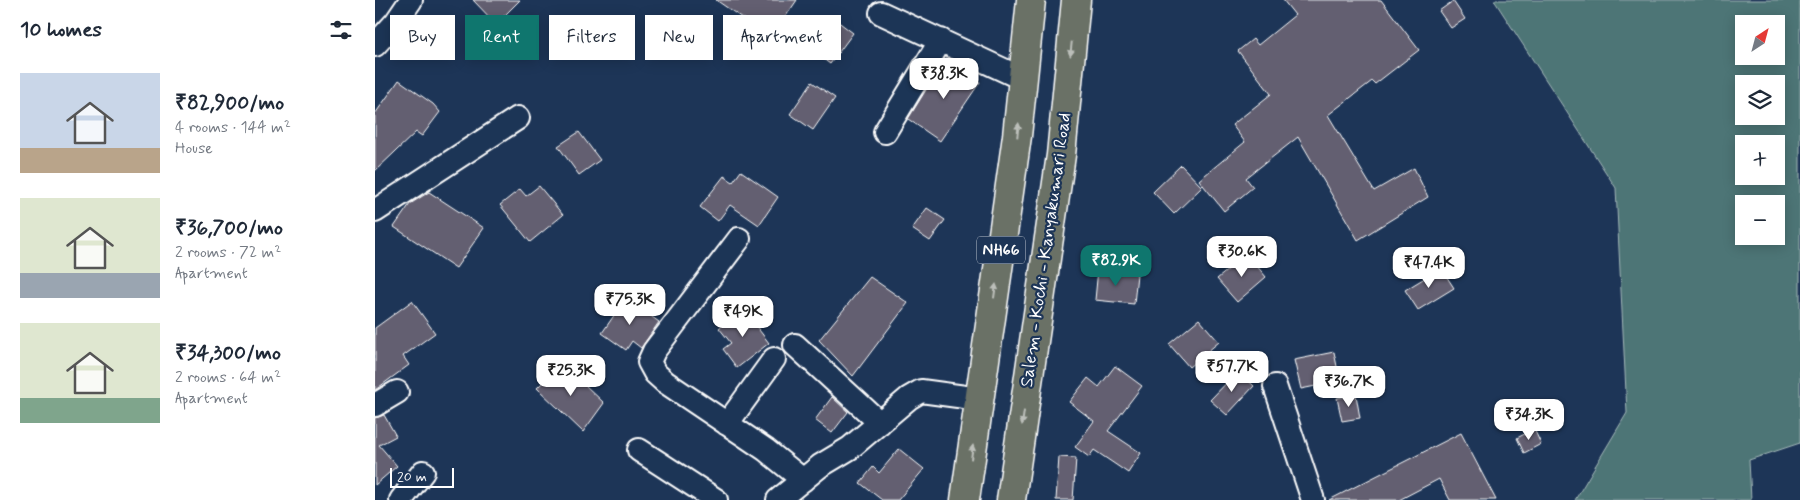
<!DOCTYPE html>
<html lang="en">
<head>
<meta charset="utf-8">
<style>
	body { margin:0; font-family:Mynerve,sans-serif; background:#f6f6f7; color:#1f2937; height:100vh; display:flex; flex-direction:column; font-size:19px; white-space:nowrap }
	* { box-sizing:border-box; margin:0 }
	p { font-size:16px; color:#747a83 }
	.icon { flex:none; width:28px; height:28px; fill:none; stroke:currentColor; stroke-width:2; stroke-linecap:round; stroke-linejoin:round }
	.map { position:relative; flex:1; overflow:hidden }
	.side { display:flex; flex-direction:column; background:#fff; width:375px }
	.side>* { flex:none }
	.top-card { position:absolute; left:15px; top:15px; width:475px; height:45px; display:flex; gap:10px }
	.needle { width:32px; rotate:36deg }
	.buttons { position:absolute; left:1360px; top:15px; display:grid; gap:10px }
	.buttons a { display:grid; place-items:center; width:50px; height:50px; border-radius:0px; background:#fff; box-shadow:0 2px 12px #0003; font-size:25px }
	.scale { position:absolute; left:15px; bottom:12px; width:64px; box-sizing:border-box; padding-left:5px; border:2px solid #fff; border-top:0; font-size:14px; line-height:18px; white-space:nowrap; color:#fff; -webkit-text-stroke:4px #1d3557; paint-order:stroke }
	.price { position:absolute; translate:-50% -42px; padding:0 11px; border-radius:10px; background:#fff; color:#222; font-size:16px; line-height:32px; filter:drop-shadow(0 1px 2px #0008) }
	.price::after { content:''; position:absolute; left:50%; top:30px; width:15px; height:11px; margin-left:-8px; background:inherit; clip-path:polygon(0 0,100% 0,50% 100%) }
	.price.current { background:#0f766e; color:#fff }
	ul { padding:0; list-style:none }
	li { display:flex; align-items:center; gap:15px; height:125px; padding:0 20px }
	li span { display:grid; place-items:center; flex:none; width:140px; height:100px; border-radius:0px; color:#555 }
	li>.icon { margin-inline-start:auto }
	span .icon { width:60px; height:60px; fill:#fffc; stroke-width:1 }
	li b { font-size:21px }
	h2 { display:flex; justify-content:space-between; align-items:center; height:60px; padding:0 20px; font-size:21px }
	.pill { padding:0 18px; border-radius:0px; background:#fff; box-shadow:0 2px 12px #0003; font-size:18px; line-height:45px }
	.pill.current { background:#0f766e; color:#fff }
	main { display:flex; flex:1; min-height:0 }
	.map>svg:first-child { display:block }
</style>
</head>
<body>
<main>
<section class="side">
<h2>10 homes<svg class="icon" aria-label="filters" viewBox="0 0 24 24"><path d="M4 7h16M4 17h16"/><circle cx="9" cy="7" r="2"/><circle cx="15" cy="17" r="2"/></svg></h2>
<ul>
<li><span style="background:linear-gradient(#c9d6e8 75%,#b9a48a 0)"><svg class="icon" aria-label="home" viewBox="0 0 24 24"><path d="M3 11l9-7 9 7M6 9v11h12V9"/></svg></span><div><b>₹82,900/mo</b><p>4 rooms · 144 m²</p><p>House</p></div></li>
<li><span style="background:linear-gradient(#dfe7d0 75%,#9aa5b1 0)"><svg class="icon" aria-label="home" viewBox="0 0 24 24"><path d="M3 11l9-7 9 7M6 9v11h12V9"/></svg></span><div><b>₹36,700/mo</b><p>2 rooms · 72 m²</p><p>Apartment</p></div></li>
<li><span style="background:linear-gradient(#dfe7d0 75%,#7fa58c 0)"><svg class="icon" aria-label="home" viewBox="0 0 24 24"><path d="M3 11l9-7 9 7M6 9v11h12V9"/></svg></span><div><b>₹34,300/mo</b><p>2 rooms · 64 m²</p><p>Apartment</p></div></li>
</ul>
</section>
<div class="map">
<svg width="1425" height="500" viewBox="0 0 1425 500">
	<rect width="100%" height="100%" fill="#1d3557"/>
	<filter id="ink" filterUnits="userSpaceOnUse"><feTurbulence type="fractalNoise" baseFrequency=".02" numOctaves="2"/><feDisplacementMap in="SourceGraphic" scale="10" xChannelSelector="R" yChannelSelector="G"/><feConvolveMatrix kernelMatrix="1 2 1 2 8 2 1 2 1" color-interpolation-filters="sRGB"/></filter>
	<g filter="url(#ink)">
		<path fill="#4d7476" stroke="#a6baba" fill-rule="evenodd" d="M1119 0H1425V443L1374 460 1376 500H1200L1252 413 1241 188ZM1369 24H1401V56H1369ZM1369 84H1401V116H1369ZM1369 144H1401V176H1369ZM1369 204H1401V236H1369Z"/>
		<path fill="#635f71" stroke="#fff" d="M98 0H145L121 24Z
			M341 0H422L396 38Z
			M908 0H1006L1044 50 1000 84 997 81 953 115 999 191 1039 168 1053 197 983 240 923 137 871 178 878 187 849 211 824 180 870 142 857 125 896 94 863 51 878 39 883 45 920 15Z
			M1078 1 1090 19 1076 28 1064 11Z
			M457 17 478 33 455 64 434 48Z
			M570 59 605 82 565 141 533 119Z
			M24 80 58 104 65 112 47 136 41 132 0 171V114Z
			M437 82 460 98 438 130 415 114Z
			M204 132 225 160 204 175 183 146Z
			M806 165 827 187 799 214 778 192Z
			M366 171 403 197 384 225 355 205 343 221 325 207 349 176 358 182Z
			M164 186 188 215 155 242 125 205 145 189 151 196Z
			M54 192 109 228 81 268 19 227 35 204Z
			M552 208 570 220 555 241 537 229Z
			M872 254 891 277 862 302 842 279Z
			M1066 268 1079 288 1043 310 1030 290Z
			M723 269 762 274 759 304 720 300Z
			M495 277 533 303 478 376 444 340Z
			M251 298 284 322 266 348 257 341 251 350 227 333Z
			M37 301 60 333 28 356 34 365 0 390V328Z
			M368 309 394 343 362 368 348 349 356 343 344 328Z
			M824 319 844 342 814 367 794 344Z
			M959 352 965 381 926 389 919 360Z
			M187 363 229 403 208 432 162 388Z
			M740 366 767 386 733 431 766 453 753 473 719 450 714 457 700 447 719 421 694 402 713 378 724 387Z
			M863 371 879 386 852 415 835 400Z
			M981 395 985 418 967 421 962 398Z
			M457 397 473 412 457 433 440 420Z
			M9 415 21 436 4 445 22 466 0 485V418Z
			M1159 429 1166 444 1149 453 1142 438Z
			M1086 433 1121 500H1075L1064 479 1024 500H954Z
			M524 449 549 469 523 500H507L485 483 498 467 504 473Z
			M684 457 701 458 698 500H681Z"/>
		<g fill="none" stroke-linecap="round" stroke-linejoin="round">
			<defs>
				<path id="minor" d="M506 13 648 79
					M0 45 21 22 36 0
					M510 132 566 40
					M0 211 143 118
					M364 239 279 351 274 362 280 373 290 382 391 450 428 480
					M420 345 505 423
					M900 386 938 500
					M0 405 22 392
					M352 424 399 359
					M264 450 341 500
					M26 500 48 472
					M403 500 445 466 475 448 534 398 546 391 605 399"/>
				<path id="highway" d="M590 500 642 136 656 0
					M636 500 686 155 701 0"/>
			</defs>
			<use href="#minor" stroke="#fff" stroke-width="26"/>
			<use href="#highway" stroke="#fff" stroke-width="31"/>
			<use href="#minor" stroke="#1d3557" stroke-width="22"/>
			<use href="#highway" stroke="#6a7166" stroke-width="28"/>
		</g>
		<defs><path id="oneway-solid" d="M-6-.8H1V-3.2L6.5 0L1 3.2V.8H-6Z" transform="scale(1.25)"/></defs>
		<g fill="#bcbfba">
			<use href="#oneway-solid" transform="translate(696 49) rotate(96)"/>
			<use href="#oneway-solid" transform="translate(643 130) rotate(-84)"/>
			<use href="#oneway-solid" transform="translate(620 291) rotate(-82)"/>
			<use href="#oneway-solid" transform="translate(648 418) rotate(98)"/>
			<use href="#oneway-solid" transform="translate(597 452) rotate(-82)"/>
		</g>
	</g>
	<g text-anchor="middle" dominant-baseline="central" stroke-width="4.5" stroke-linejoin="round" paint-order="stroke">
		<rect fill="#1d3557" stroke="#bbc2cd" stroke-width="1" x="602" y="236.5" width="48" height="27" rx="4"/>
		<g font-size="16" font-weight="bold" fill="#fff">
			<text x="626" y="250">NH66</text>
		</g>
		<g font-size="18" fill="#fff" stroke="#1d3557">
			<text transform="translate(671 250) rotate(-82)">Salem - Kochi - Kanyakumari Road</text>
		</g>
	</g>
</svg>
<div class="buttons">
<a><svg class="needle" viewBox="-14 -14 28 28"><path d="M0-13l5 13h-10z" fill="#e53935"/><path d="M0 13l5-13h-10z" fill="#747a83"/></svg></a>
<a><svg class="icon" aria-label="layers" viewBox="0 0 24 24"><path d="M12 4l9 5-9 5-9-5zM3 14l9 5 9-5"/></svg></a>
<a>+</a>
<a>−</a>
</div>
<div class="scale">20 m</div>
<b class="price" style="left:569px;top:100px">₹38.3K</b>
<b class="price" style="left:867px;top:278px">₹30.6K</b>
<b class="price current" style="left:741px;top:287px">₹82.9K</b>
<b class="price" style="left:1054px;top:289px">₹47.4K</b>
<b class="price" style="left:255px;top:326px">₹75.3K</b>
<b class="price" style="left:368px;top:338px">₹49K</b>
<b class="price" style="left:857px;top:393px">₹57.7K</b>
<b class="price" style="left:196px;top:397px">₹25.3K</b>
<b class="price" style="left:974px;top:408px">₹36.7K</b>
<b class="price" style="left:1154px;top:441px">₹34.3K</b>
<div class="top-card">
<a class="pill">Buy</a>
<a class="pill current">Rent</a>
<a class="pill">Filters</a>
<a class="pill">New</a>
<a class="pill">Apartment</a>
</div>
</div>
</main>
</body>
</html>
